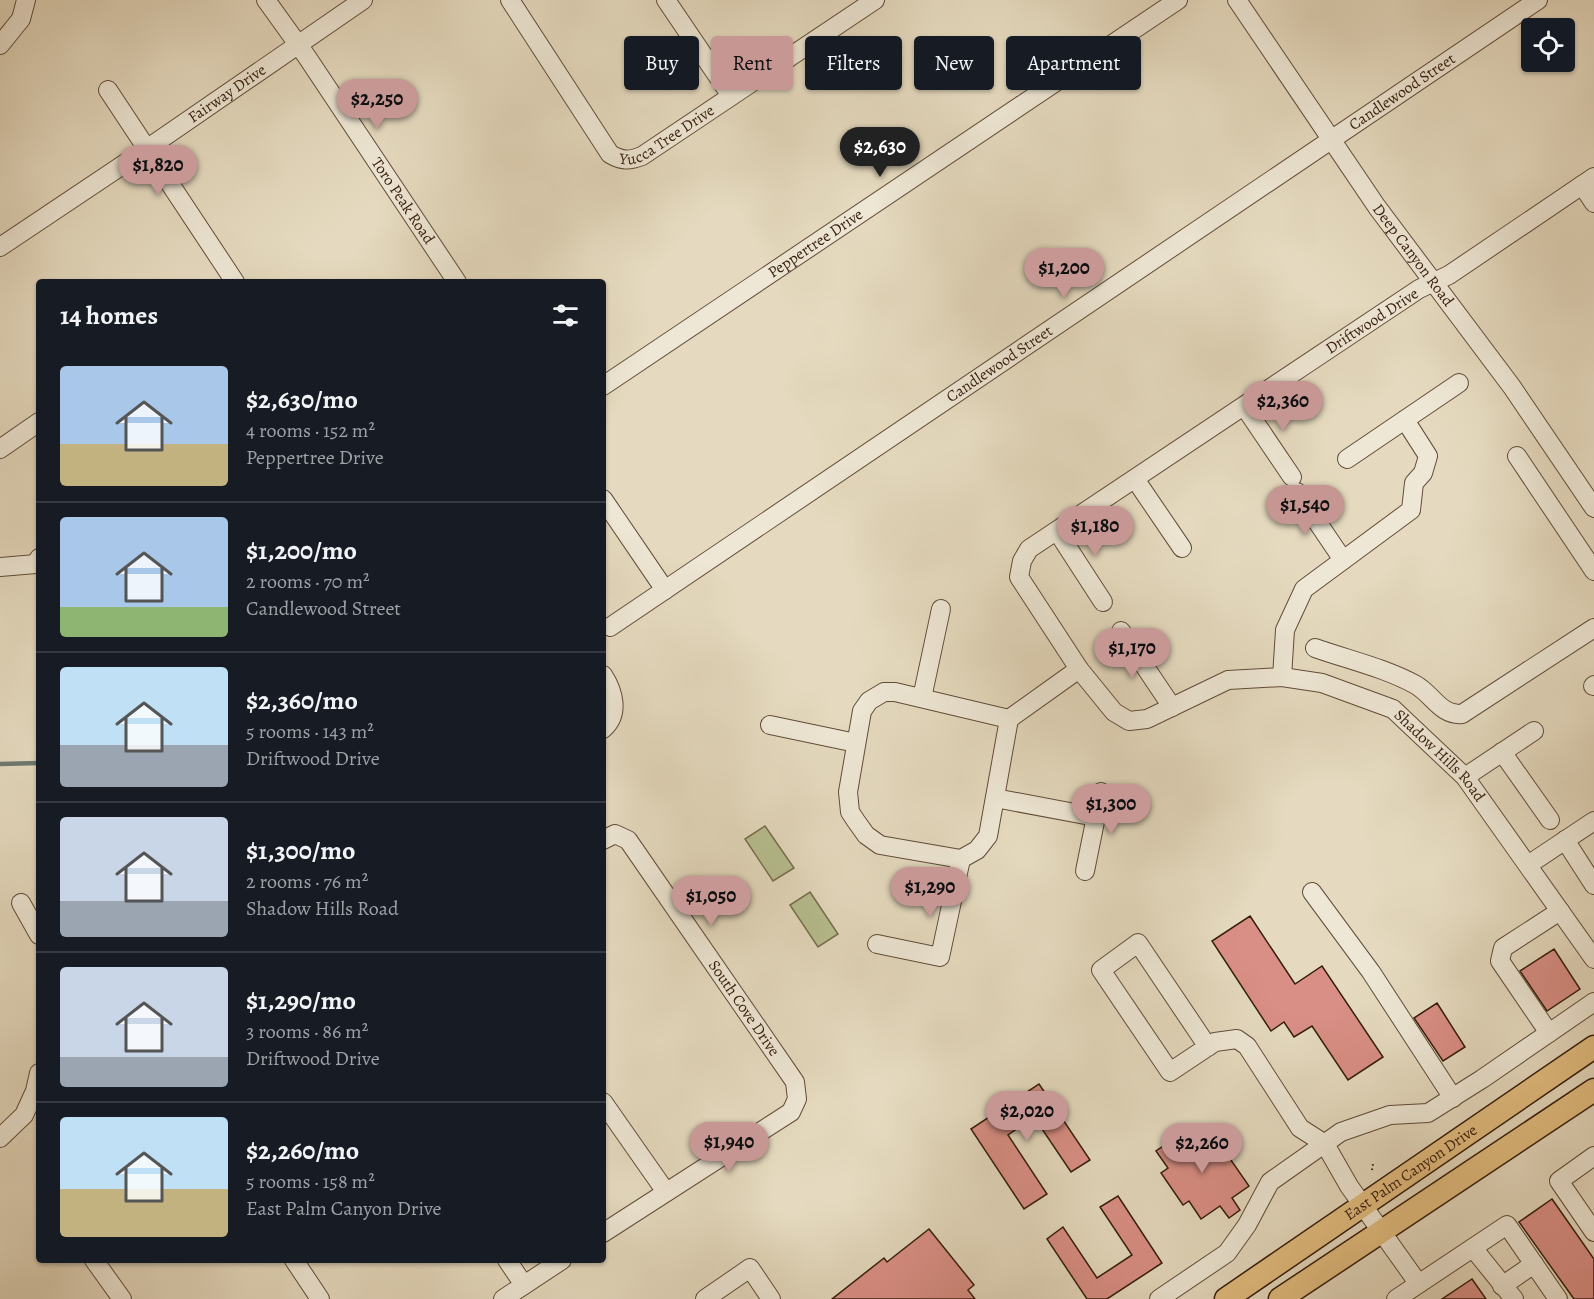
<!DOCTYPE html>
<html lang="en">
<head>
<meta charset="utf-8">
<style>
	body { margin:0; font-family:Alegreya,serif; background:#242831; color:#f1f3f6; height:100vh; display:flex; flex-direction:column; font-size:22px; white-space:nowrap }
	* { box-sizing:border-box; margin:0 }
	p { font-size:20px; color:#9ea1a6 }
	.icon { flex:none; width:33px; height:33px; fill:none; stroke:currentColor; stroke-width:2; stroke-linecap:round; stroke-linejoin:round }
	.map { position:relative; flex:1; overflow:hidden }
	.details { position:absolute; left:36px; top:279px; width:570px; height:984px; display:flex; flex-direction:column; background:#171b24; border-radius:6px; box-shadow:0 2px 4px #0004 }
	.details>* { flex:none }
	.guide { position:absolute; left:624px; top:36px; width:570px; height:54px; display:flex; gap:12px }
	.buttons { position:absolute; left:1521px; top:18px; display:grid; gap:12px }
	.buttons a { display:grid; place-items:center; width:54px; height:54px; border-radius:6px; background:#171b24; box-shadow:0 2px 4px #0004; font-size:30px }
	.price { position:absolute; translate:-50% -51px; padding:0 14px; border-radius:21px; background:#c59692; color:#111; font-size:20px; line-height:39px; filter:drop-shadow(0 2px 3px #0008) }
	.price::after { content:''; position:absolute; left:50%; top:36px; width:18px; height:14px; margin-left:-9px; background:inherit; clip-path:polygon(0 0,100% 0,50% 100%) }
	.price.active { background:#222; color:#fff }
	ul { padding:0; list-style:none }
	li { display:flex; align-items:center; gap:18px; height:150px; padding:0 24px }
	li+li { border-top:2px solid #363941 }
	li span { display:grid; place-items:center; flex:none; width:168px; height:120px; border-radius:6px; color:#555 }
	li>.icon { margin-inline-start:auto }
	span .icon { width:72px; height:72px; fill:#fffc; stroke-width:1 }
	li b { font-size:26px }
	h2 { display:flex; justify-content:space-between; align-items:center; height:72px; padding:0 24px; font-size:26px }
	.pill { padding:0 21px; border-radius:6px; background:#171b24; box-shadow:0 2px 4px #0004; font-size:21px; line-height:54px }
	.pill.active { background:#c59692; color:#111 }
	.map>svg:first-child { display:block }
</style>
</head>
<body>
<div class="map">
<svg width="1594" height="1299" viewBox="0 0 1594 1299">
	<rect width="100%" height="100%" fill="#e5dabf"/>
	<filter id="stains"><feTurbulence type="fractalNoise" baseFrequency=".00333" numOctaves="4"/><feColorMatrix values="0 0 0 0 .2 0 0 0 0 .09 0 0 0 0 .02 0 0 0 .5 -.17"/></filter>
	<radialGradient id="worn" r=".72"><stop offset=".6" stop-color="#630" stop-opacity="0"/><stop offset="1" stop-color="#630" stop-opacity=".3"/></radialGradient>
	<path fill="#b7bf90" stroke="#766e4e" stroke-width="1.5" d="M765 826 794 868 773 881 745 839Z
		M810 892 838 934 818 947 790 905Z"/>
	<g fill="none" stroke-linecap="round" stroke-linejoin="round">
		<path stroke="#6f7b71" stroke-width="4.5" d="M0 764 39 763"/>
	</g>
	<path fill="#da8f86" stroke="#351d0c" stroke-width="1.5" d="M1250 916 1295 984 1322 966 1383 1057 1348 1080 1312 1026 1294 1037 1284 1022 1271 1031 1212 941Z
		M1554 949 1580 989 1547 1011 1520 971Z
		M1437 1003 1465 1047 1443 1061 1414 1018Z
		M1039 1084 1090 1160 1071 1172 1034 1117 1008 1135 1047 1194 1024 1209 971 1129Z
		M1208 1127 1249 1186 1232 1198 1240 1210 1229 1218 1220 1206 1201 1219 1189 1201 1183 1205 1161 1173 1168 1168 1156 1151 1181 1134 1187 1142Z
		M1118 1196 1162 1263 1107 1299H1087L1047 1239 1063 1227 1097 1278 1132 1255 1100 1207Z
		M1552 1199 1594 1259V1299H1574L1519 1222Z
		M929 1229 974 1285 968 1290 975 1299H832L884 1258 887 1262Z
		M1472 1279 1486 1299H1442Z"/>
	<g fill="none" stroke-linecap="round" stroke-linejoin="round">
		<defs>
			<g id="minor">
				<path id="s1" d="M266 0 307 57 457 282"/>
				<path id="s2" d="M510 0 610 154C622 161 629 161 642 156L875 0"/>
				<path d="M666 0 731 96"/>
				<path id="s3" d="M1237 0 1377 207 1512 387 1594 508"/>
				<path d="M0 45 21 19 26 0"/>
				<path d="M108 90 235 282"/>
				<path id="s4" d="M1594 177 1449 275 1419 289 1029 549 1022 561 1019 577 1079 669 1114 712 1129 721 1147 719 1228 680 1282 677 1322 683 1393 709 1465 777 1594 959"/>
				<path d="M1582 185 1594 203"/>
				<path id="s5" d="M0 247 148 148 363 0"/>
				<path id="s6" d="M603 386 1178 0"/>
				<path d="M1244 406 1292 477"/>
				<path d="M0 449 39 422"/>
				<path d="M1517 456 1594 571"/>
				<path d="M1347 459 1459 383"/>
				<path d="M1135 479 1182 548"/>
				<path d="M1297 492 1343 560"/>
				<path d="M603 499 665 590"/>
				<path d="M1057 531 1103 602"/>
				<path d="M0 567 36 564 39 558"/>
				<path id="s7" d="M610 627 1538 0"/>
				<path d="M1121 631 1172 707"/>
				<path d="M1315 648C1349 660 1385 668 1416 685 1432 694 1441 716 1462 714L1594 628"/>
				<path d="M603 675C614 692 620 714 603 729"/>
				<path d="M1282 677 1285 630 1304 589 1411 510 1414 483 1423 473 1428 456 1405 420"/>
				<path d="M1593 686 1594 685"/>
				<path d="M884 692H895L1009 719 988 836 977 850 961 859 880 845 866 835 856 821 850 812 848 792 862 711 869 701Z"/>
				<path d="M922 698 941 609"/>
				<path d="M1009 719 1079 669"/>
				<path d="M770 725 856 743"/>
				<path d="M1502 752 1550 820"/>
				<path d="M1465 777 1534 731"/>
				<path d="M995 798 1096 817"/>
				<path id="s8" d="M603 840 615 834 628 840 795 1082 797 1099 791 1112 603 1233"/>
				<path d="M1565 840 1594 885"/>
				<path d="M1528 865 1594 821"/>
				<path d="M1085 871 1101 792"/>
				<path d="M1312 892 1371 972 1453 1098"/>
				<path d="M21 903 39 935"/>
				<path d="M877 944 940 957 961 859"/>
				<path d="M1549 1033 1500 961 1503 948 1560 911"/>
				<path d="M1208 1047 1138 943 1101 970 1170 1072 1215 1042 1237 1039 1247 1046 1300 1128 1325 1144 1349 1186 1418 1283"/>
				<path d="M603 1102 666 1192"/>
				<path d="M0 1138 24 1115 35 1091 39 1073"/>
				<path d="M1594 1156 1559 1181 1594 1232"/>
				<path d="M1473 1248 1514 1299"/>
				<path d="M94 1260 122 1299"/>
				<path d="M294 1260 320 1299"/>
				<path d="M507 1260 524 1285"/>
				<path d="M1502 1286 1534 1264"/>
				<path d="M503 1299 562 1260"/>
				<path d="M705 1299 750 1268 771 1299"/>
				<path d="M1159 1299 1227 1253 1247 1225 1270 1182 1341 1132 1390 1115 1428 1113 1482 1079 1594 1002"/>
				<path d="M1396 1299 1507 1225 1558 1299"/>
			</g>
			<g id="major">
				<path id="s9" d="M1226 1299 1594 1047"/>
				<path d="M1280 1299 1594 1090"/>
			</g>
		</defs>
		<use href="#minor" stroke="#614c39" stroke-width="20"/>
		<use href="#major" stroke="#351d0c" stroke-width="25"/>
		<path stroke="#351d0c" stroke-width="2" stroke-dasharray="1.5 3" stroke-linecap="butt" d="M1372 1170 1373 1164"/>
		<use href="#minor" stroke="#eee7d5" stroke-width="18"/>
		<use href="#major" stroke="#e2bd80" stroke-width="22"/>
	</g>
	<g text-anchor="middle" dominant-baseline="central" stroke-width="4.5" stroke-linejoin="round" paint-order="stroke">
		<g font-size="16" fill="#351d0c" stroke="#eee7d5">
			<text stroke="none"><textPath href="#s7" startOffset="956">Candlewood Street</textPath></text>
			<text stroke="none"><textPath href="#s5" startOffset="274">Fairway Drive</textPath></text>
			<text stroke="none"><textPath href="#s2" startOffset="248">Yucca Tree Drive</textPath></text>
			<text stroke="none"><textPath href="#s1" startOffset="243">Toro Peak Road</textPath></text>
			<text stroke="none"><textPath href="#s6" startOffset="256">Peppertree Drive</textPath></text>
			<text stroke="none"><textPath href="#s3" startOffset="310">Deep Canyon Road</textPath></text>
			<text transform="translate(1372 321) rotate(-33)">Driftwood Drive</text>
			<text stroke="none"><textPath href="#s7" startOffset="470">Candlewood Street</textPath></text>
			<text stroke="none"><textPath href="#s4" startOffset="1234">Shadow Hills Road</textPath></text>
			<text stroke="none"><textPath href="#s8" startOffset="232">South Cove Drive</textPath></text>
			<text stroke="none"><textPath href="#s9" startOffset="224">East Palm Canyon Drive</textPath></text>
		</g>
	</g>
	<rect width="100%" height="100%" filter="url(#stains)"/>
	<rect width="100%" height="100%" fill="url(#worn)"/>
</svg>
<div class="buttons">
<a><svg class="icon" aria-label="locate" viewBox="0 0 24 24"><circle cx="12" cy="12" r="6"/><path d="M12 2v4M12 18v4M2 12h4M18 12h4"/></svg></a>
</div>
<b class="price" style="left:377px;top:130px">$2,250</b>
<b class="price active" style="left:880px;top:178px">$2,630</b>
<b class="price" style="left:158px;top:196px">$1,820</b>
<b class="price" style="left:1064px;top:299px">$1,200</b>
<b class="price" style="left:1283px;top:432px">$2,360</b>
<b class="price" style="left:1305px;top:536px">$1,540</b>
<b class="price" style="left:1095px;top:557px">$1,180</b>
<b class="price" style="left:1132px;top:679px">$1,170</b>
<b class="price" style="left:1111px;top:835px">$1,300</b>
<b class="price" style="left:930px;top:918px">$1,290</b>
<b class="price" style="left:711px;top:927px">$1,050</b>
<b class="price" style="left:1027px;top:1142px">$2,020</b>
<b class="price" style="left:729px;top:1173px">$1,940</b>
<b class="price" style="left:1202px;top:1174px">$2,260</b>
<div class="guide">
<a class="pill">Buy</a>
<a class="pill active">Rent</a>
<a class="pill">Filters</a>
<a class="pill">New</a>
<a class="pill">Apartment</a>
</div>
<section class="details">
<h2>14 homes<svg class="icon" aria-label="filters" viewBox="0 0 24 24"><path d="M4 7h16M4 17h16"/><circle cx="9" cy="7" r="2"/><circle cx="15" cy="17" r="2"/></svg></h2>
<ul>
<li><span style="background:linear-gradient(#a9c7e8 65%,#c2b280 0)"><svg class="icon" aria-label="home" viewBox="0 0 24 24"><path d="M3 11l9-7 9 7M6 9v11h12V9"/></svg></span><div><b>$2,630/mo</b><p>4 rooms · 152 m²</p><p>Peppertree Drive</p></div></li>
<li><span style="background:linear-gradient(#a9c7e8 75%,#8fb573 0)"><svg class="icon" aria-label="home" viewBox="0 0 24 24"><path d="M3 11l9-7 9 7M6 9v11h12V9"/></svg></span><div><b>$1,200/mo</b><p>2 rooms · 70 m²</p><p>Candlewood Street</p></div></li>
<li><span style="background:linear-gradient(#bfe0f5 65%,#9aa5b1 0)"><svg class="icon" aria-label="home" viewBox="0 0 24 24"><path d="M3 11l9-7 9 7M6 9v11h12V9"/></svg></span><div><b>$2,360/mo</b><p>5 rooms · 143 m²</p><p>Driftwood Drive</p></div></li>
<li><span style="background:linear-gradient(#c9d6e8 70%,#9aa5b1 0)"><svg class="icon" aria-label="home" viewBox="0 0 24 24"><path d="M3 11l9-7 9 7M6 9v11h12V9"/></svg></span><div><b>$1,300/mo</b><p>2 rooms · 76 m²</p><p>Shadow Hills Road</p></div></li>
<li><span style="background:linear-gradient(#c9d6e8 75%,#9aa5b1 0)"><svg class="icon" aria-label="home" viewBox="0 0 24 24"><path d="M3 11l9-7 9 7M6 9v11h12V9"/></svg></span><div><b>$1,290/mo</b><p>3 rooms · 86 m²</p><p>Driftwood Drive</p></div></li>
<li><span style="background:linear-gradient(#bfe0f5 60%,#c2b280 0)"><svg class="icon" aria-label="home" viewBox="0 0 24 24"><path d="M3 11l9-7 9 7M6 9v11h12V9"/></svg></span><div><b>$2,260/mo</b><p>5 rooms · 158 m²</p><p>East Palm Canyon Drive</p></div></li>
</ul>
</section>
</div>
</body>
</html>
